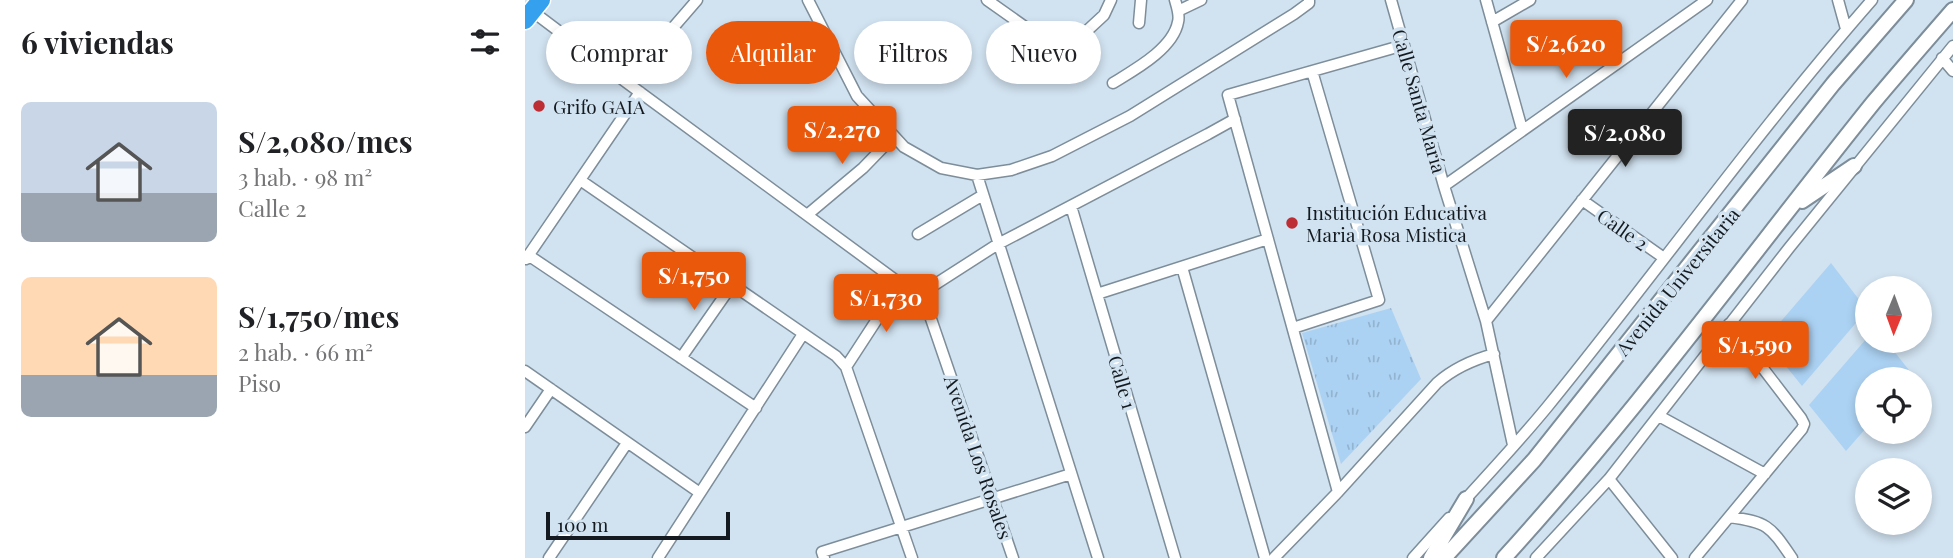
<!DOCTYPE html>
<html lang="es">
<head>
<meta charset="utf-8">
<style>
	body { margin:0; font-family:"Playfair Display",serif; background:#f2f2f2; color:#202124; height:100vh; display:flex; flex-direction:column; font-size:26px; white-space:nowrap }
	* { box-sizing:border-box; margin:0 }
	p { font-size:23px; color:#757577 }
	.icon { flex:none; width:38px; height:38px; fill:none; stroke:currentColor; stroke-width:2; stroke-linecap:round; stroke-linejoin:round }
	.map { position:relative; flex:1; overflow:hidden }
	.panel { display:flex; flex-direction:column; background:#fff; width:525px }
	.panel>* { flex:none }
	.banner { position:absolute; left:21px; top:21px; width:665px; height:63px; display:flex; gap:14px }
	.needle { width:46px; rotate:181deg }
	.fabs { position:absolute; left:1330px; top:276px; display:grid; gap:14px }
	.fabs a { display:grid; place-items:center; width:77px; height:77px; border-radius:50%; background:#fff; box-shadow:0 4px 10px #0003; font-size:35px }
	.scale { position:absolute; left:21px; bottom:18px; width:184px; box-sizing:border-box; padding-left:7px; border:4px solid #141a1f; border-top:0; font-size:19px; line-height:24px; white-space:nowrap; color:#141a1f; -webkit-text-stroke:5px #d1e2f0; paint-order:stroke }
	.price { position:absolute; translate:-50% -60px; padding:0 16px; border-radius:7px; background:#ea580c; color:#fff; font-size:23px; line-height:46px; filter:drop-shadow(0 2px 4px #0008) }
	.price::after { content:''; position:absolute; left:50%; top:42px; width:21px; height:16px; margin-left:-10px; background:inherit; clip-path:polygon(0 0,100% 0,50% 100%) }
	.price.current { background:#222; color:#fff }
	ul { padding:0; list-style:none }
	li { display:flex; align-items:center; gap:21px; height:175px; padding:0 21px }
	li span { display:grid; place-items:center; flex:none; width:196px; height:140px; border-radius:10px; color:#555 }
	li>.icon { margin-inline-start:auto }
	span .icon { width:84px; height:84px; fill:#fffc; stroke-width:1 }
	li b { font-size:30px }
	h2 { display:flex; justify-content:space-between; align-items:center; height:84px; padding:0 21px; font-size:30px }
	.tag { padding:0 24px; border-radius:32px; background:#fff; box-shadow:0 4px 10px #0003; font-size:24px; line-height:63px }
	.tag.current { background:#ea580c; color:#fff }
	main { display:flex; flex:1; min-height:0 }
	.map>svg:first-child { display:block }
</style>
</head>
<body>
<main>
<section class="panel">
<h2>6 viviendas<svg class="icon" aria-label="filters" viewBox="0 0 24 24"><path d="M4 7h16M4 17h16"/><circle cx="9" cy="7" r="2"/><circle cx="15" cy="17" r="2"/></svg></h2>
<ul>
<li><span style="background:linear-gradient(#c9d6e8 65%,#9aa5b1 0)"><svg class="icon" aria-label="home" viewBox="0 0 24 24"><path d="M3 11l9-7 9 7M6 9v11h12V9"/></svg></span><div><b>S/2,080/mes</b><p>3 hab. · 98 m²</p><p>Calle 2</p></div></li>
<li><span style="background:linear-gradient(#ffd9b3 70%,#9aa5b1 0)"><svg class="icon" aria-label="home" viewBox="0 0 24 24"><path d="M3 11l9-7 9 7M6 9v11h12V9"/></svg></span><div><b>S/1,750/mes</b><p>2 hab. · 66 m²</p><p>Piso</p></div></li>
</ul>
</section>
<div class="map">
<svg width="1428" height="558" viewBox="0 0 1428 558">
	<defs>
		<pattern id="grass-tufts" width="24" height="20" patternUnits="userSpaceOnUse" patternTransform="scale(1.75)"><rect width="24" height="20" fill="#acd2f3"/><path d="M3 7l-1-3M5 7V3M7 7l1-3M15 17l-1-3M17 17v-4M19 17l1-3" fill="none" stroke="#93b4d0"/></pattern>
	</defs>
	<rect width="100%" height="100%" fill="#d1e2f0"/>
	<path fill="url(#grass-tufts)" d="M866 308 896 379 816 464 777 333Z"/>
	<path fill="#acd2f3" d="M1306 263 1342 310 1277 386 1240 340Z
		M1342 338V341H1361L1387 374 1382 380H1342V427L1321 451 1284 405Z"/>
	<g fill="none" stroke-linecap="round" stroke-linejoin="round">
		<defs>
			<path id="street" d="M283 0 332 96 379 147 416 168 452 175 486 170 527 156 605 116 769 14 784 3V0
				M462 0 520 41 539 52 579 15 586 0
				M866 0 919 186 961 321 988 445
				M961 0 997 129
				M1313 0 1321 29
				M7 11 101 82 392 296 404 313 488 558
				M653 11 676 0
				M967 22 1005 0
				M614 23 616 0
				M1417 58 1428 71
				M101 82 172 0
				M588 83C609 70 648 49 653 22 655 15 652 7 650 0
				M452 175 573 558
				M55 180 311 356 321 367 387 558
				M919 186 1182 0
				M1057 200 1139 258
				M546 206 650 558
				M282 215 338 168 369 136
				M393 234 458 195
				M3 255 231 408
				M1 259 115 92
				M657 267 740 558
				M572 294 743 239
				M392 296 473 244 683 134 710 119
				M961 321 1217 0
				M768 328 854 300 787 71
				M156 358 207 285
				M321 367 375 284
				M0 371 175 493
				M1134 416 1240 474
				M0 427 26 389
				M1084 479 1147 558
				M813 492 703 95 879 45
				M939 501C967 470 996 439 1023 406 1132 272 1233 130 1347 0
				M1204 517C1243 522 1245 526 1267 558
				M24 558 102 443
				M133 558 278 334
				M299 558 297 552 546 474
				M749 558 813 492 912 383C929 368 947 360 969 354
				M888 558 924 518
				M1011 558 1084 479 1264 248 1428 46
				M1170 558 1277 429 1279 424 1276 418 1204 324"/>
			<path id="secondary" d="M1277 201 1329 166
				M906 558 941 499
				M919 558 1009 460 1308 84 1381 0
				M979 558C1110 414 1226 255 1348 103 1374 72 1401 41 1428 10"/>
			<path id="highway" d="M0 20 16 0"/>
		</defs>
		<use href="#street" stroke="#7d8d9a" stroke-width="13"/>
		<use href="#secondary" stroke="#7d8d9a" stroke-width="18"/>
		<use href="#highway" stroke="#fff" stroke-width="21"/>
		<use href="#street" stroke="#fff" stroke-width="10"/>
		<use href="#secondary" stroke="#fff" stroke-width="14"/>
		<use href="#highway" stroke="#35a0ee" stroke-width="18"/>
	</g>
	<g fill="#bd2d34" stroke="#d1e2f0" stroke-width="2.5">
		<circle cx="14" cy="106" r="7"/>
		<circle cx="767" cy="223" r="7"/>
	</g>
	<g text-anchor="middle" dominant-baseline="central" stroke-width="7" stroke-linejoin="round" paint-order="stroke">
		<g font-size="19" fill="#141a1f" stroke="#d1e2f0">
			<text transform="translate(895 101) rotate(74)">Calle Santa María</text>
			<text transform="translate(1098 229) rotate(35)">Calle 2</text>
			<text transform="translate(1152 281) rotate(-51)">Avenida Universitaria</text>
			<text transform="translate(598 382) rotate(74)">Calle 1</text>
			<text transform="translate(454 457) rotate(71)">Avenida Los Rosales</text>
		</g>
		<g font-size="19" fill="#141a1f" stroke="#d1e2f0" text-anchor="start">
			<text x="28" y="106">Grifo GAIA</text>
			<text x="781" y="212">Institución Educativa<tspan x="781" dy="22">Maria Rosa Mistica</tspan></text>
		</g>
	</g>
</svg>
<div class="fabs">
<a><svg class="needle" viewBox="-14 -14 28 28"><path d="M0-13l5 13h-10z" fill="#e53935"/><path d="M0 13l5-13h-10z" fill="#757577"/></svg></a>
<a><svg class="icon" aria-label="locate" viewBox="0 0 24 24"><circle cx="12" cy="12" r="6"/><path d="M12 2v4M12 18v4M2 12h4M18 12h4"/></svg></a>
<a><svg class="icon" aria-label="layers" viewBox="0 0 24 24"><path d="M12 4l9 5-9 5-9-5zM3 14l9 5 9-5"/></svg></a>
</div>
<div class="scale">100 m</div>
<b class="price" style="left:1041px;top:80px">S/2,620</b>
<b class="price" style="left:317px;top:166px">S/2,270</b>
<b class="price current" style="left:1100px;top:169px">S/2,080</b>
<b class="price" style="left:169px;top:312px">S/1,750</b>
<b class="price" style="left:361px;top:334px">S/1,730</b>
<b class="price" style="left:1230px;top:381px">S/1,590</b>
<div class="banner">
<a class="tag">Comprar</a>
<a class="tag current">Alquilar</a>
<a class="tag">Filtros</a>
<a class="tag">Nuevo</a>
</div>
</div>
</main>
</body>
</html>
